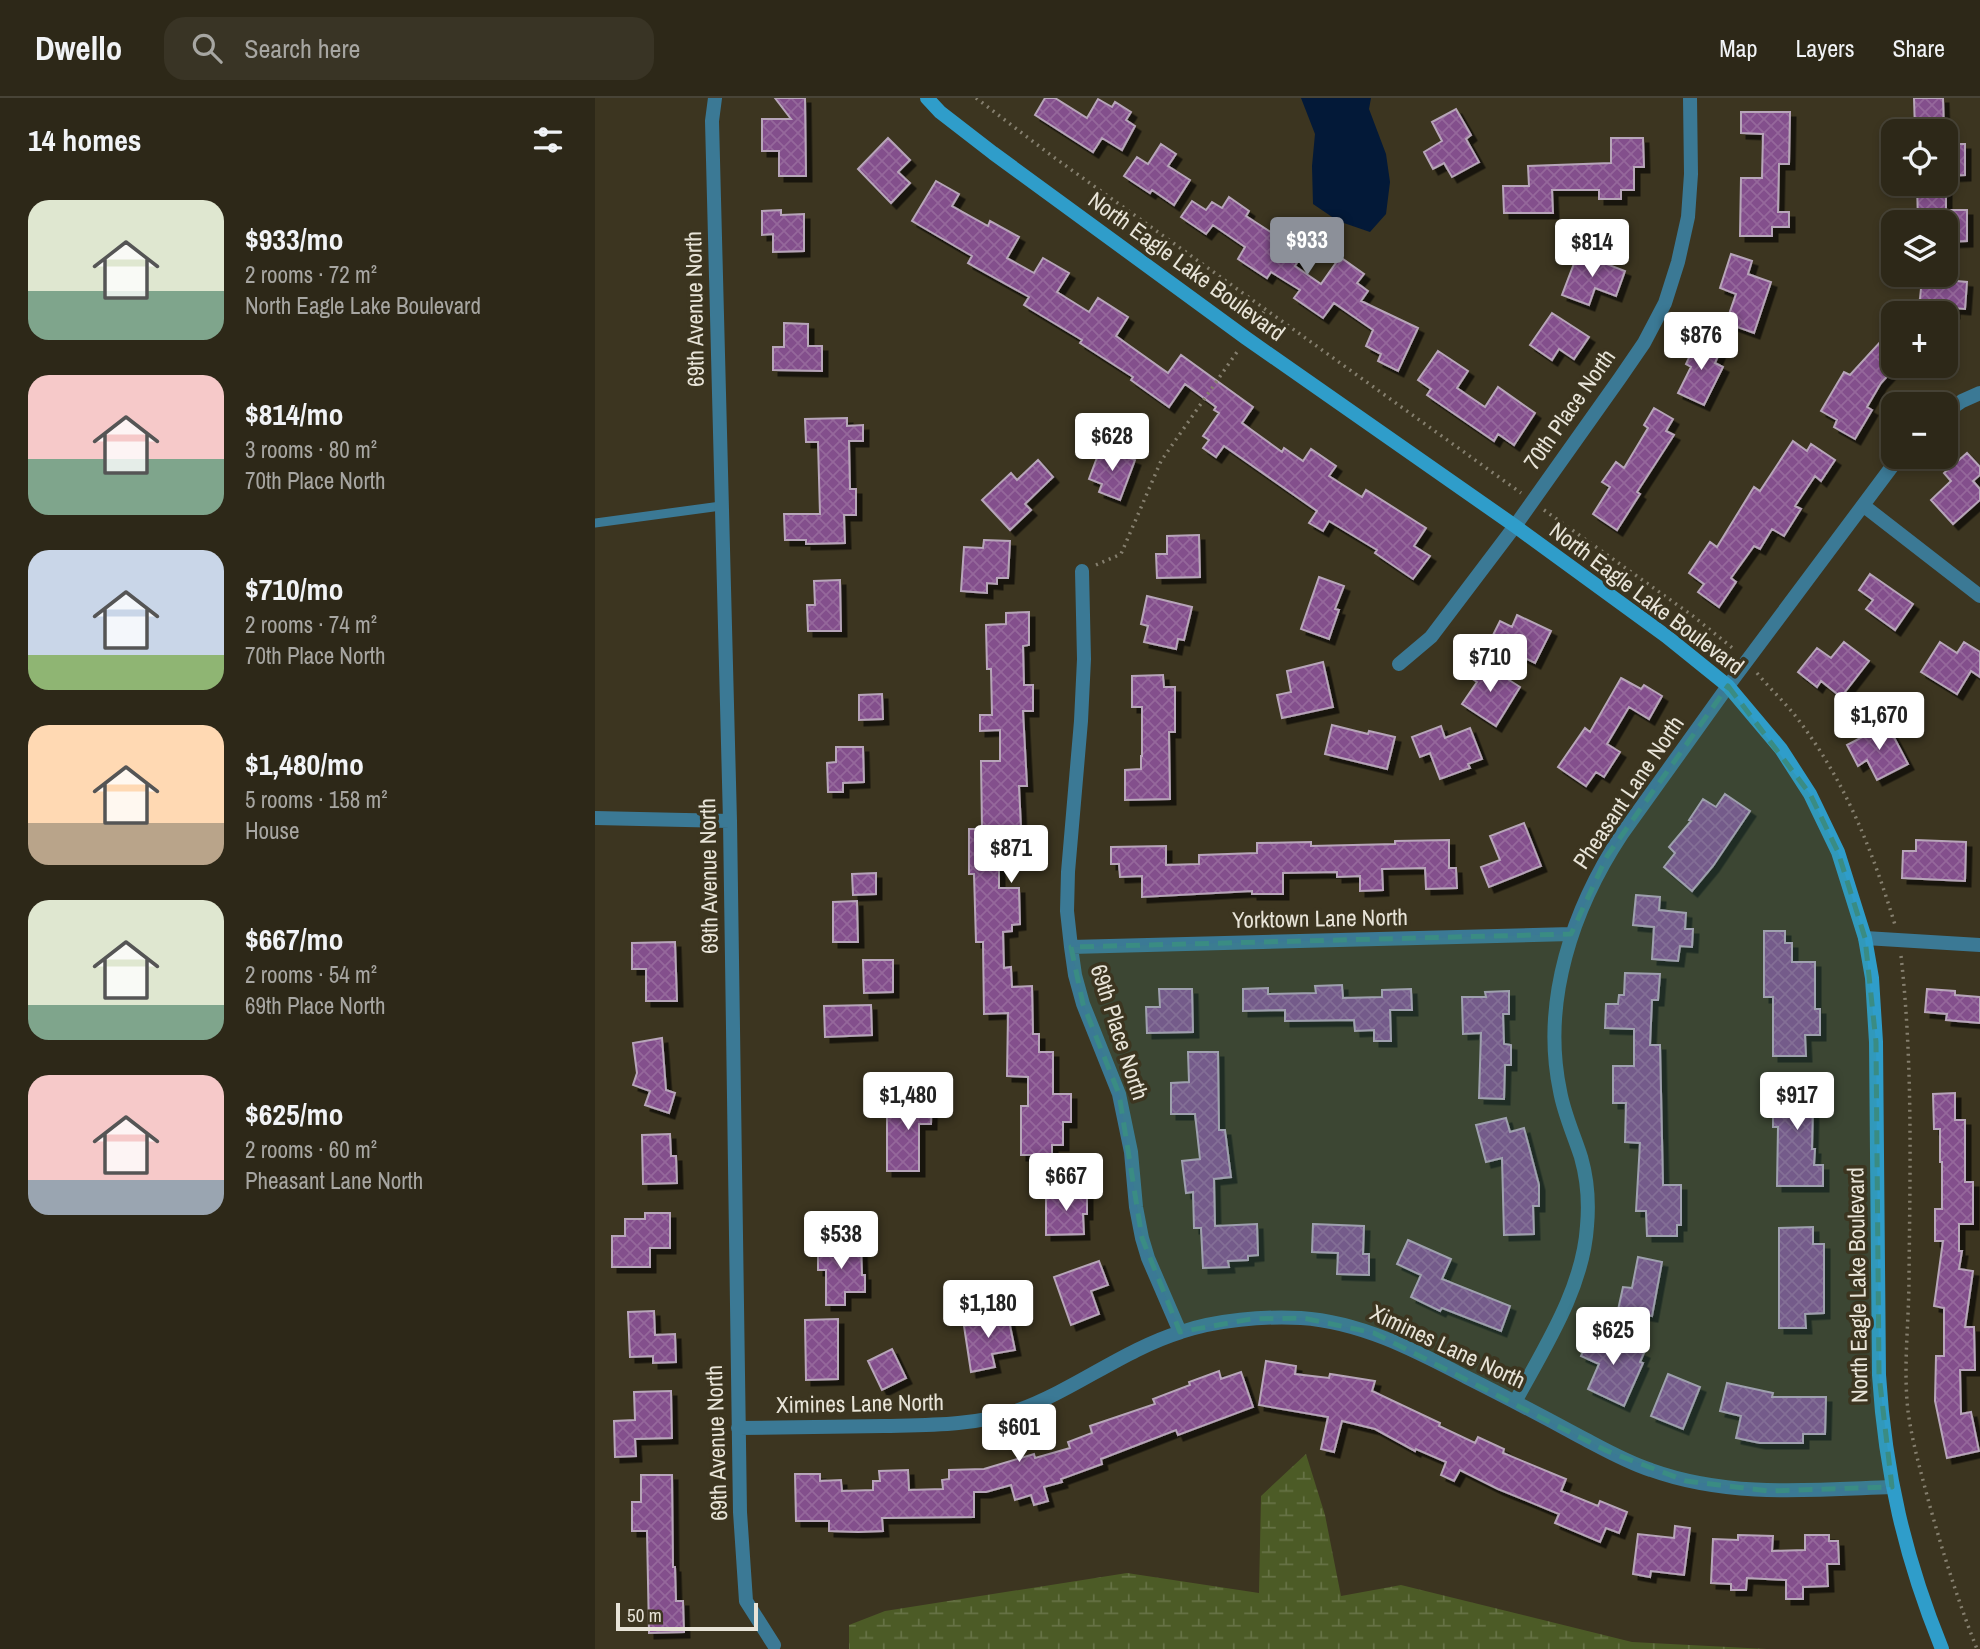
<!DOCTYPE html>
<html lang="en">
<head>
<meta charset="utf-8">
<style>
	body { margin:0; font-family:"Archivo Narrow",sans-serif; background:#393425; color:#f1f3f6; height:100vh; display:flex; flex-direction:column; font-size:26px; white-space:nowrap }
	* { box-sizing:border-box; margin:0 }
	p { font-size:23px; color:#a7a6a2 }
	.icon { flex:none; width:38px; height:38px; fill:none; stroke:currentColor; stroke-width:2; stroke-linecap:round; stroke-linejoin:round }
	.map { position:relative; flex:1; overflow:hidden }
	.details { display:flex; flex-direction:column; background:#2d2818; width:595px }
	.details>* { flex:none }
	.tools { position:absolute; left:1286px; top:21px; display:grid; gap:14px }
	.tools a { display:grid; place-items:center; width:77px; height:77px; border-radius:14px; background:#2d2818; box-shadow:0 4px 10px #0003,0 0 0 2px #484437; font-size:35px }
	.scale { position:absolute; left:21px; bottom:18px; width:142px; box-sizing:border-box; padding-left:7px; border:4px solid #e8e4d8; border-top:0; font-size:19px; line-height:24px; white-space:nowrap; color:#e8e4d8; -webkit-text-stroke:5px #3c3520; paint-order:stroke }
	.price { position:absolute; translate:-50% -60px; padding:0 16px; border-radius:7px; background:#fff; color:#222; font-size:23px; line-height:46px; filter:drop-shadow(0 2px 4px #0008) }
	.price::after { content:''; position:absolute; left:50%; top:42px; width:21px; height:16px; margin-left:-10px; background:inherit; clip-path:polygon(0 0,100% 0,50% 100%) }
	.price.active { background:#8c9099; color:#fff }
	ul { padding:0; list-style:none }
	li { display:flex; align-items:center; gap:21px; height:175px; padding:0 28px }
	li span { display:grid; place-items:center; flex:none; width:196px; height:140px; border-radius:21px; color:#555 }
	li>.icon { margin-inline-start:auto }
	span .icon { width:84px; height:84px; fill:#fffc; stroke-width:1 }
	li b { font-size:30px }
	h2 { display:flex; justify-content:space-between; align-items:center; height:84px; padding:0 28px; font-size:30px }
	header { display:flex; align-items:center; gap:42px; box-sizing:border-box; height:98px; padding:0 35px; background:#2d2818; border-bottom:2px solid #484437 }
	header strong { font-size:33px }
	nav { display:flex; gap:38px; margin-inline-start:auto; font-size:24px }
	.search { width:490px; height:63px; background:#393425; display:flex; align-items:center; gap:18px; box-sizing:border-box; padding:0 24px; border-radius:21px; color:#a7a6a2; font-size:26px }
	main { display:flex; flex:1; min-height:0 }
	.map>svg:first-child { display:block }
</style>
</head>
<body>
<header>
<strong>Dwello</strong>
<div class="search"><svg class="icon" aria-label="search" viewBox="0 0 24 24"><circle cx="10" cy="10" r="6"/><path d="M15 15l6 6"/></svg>Search here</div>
<nav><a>Map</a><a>Layers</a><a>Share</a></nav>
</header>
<main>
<section class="details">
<h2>14 homes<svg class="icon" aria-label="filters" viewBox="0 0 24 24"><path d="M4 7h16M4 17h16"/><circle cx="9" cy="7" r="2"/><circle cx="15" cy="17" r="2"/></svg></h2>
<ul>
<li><span style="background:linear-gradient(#dfe7d0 65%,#7fa58c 0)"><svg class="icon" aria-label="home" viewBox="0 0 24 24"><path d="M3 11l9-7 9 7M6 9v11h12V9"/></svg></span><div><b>$933/mo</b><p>2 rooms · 72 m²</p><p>North Eagle Lake Boulevard</p></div></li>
<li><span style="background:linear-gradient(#f6c9c9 60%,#7fa58c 0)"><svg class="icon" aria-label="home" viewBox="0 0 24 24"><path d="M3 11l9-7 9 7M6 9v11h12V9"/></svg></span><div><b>$814/mo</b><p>3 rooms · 80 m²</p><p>70th Place North</p></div></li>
<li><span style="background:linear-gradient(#c9d6e8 75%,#8fb573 0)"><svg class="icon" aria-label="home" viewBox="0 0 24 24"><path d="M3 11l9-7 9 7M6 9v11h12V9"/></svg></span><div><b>$710/mo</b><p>2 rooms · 74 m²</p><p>70th Place North</p></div></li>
<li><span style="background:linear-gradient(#ffd9b3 70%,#b9a48a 0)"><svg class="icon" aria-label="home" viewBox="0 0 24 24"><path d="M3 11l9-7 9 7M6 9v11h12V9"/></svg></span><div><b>$1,480/mo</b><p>5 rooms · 158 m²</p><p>House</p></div></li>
<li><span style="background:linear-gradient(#dfe7d0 75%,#7fa58c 0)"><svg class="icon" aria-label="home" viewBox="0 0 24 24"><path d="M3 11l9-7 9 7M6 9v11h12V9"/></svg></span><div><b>$667/mo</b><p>2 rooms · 54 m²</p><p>69th Place North</p></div></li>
<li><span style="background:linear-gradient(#f6c9c9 75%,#9aa5b1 0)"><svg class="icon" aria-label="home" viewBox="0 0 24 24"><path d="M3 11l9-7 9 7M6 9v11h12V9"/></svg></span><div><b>$625/mo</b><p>2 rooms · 60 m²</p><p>Pheasant Lane North</p></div></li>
</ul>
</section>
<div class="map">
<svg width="1385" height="1551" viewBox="0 0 1385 1551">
	<defs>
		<pattern id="wetland-marsh" width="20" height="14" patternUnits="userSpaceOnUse" patternTransform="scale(1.75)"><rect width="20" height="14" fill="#4c5b26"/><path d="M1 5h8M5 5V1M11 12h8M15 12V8" fill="none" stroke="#667245"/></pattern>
		<pattern id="building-cross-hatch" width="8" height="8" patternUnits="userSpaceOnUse" patternTransform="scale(1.75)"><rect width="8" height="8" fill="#834f8c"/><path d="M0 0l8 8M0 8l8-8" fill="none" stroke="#95689b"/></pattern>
		<filter id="shadow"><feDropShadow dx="5.5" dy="5.5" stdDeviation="0" flood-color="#0009"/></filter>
	</defs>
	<rect width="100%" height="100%" fill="#3c3520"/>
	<path fill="url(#wetland-marsh)" d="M711 1356 730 1417 746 1498 806 1487 1037 1544 1172 1551H254V1527L290 1513 532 1475 664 1495 666 1398Z"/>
	<path fill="#031938" d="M706 0H776L774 11 791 56 795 84 791 116 775 134 743 123 718 106 717 68 720 36Z"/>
	<path fill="url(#building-cross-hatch)" stroke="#b7a5b9" stroke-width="2" filter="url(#shadow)" d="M180 0H210L211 78H184V53H167V21H196Z
		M450 0H460L492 20 503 1 517 9 520 4 536 14 531 22 540 28 527 52 507 40 498 54 440 17Z
		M1319 0H1348L1349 33H1320Z
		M861 11 876 37 871 41 884 64 857 79 849 65 838 71 829 54 847 43 837 24Z
		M1146 14H1195L1194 66H1184L1183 114H1194V129H1177V138H1145L1146 80H1167L1168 36 1146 35Z
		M293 40 315 62 303 74 315 85 296 105 263 71Z
		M1016 40H1048L1049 69H1039V92H1026V101H1004V92H957L958 115H909L908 88H934L933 68 1016 65Z
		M566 46 581 56 573 68 595 82 579 107 557 92 555 95 529 78 542 59 553 66Z
		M1351 46H1370V77L1351 78Z
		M341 83 364 96 357 108 393 128 395 123 424 139 412 160 439 175 448 160 474 175 462 194 494 214 503 200 533 219 521 238 573 275 586 257 658 309 647 325 687 354 689 350 708 363 716 351 741 368 734 378 767 399 771 392 831 430 819 448 835 458 818 481 780 455 782 452 734 423 728 433 714 425 722 413 629 348 621 359 608 350 614 342 608 338 624 315 619 312 621 309 590 286 574 309 536 282 538 279 485 245 487 242 429 207 434 199 373 165 377 158 317 123Z
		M1322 86H1351V112H1372V143L1351 144V124H1323Z
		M634 99 654 113 651 118 708 155 700 168 726 186 745 159 769 176 762 185 773 193 766 203 823 230 803 273 783 263 786 256 771 248 778 232 739 205 728 220 699 200 705 192 676 174 672 180 643 161 650 149 618 127 611 136 586 119 597 103 611 112 617 104 627 110Z
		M186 112V117L209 116V153L178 154V136L167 137V113Z
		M983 155 1030 173 1021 198 1000 190 994 207 967 197Z
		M1136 156 1157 163 1153 176 1176 184 1159 235 1131 225 1141 196 1125 190Z
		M1327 180 1372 184 1370 211 1359 210V215H1312L1325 201Z
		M957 215 994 239 979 261 964 251 957 262 935 247Z
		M189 225 213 226V248H227V273L178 272V249H189Z
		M1298 230V272L1286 285 1272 309 1277 312 1260 341 1239 329 1242 322 1226 313 1249 274 1255 277Z
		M1103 240 1126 251 1120 265 1128 269 1109 307 1083 295 1096 269 1091 266Z
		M843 253 873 273 862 290 890 309 903 289 940 315 919 347 903 336 899 343 832 297 836 291 823 282Z
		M1059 310 1078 321 1071 333 1079 337 1042 394 1045 396 1022 432 998 416 1015 389 1007 384 1021 364 1029 370 1053 330 1049 327Z
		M252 320V328L268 327V343H254L255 391H261V417H249L250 445 211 446V442H190L189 416H225L223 344H211L210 321Z
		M1198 343 1212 353 1216 346 1240 362 1226 383 1220 378 1200 408 1206 411 1189 438 1177 431 1165 451 1159 448 1136 480 1141 484 1124 509 1103 494 1109 486 1094 475 1115 444 1122 449 1159 389 1165 393Z
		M506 349 540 362 525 402 504 394 507 386 494 381Z
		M1372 355 1385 369V377L1378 383 1385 391V402L1358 426 1336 402 1356 383 1349 375Z
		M443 362 458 379 430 406 436 412 415 432 387 402 416 375 422 382Z
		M604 437 605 479 562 480 561 456H572V438Z
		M389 442 415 443 413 480H402V486L392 485V495L366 493 369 449 388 450Z
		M1275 476 1318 506 1300 532 1271 511 1278 502 1264 492Z
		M724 479 749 488 740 511 744 512 734 541 706 531Z
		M245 482 246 533H213L212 507H220L219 483Z
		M552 498 597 509 589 542 583 541 581 551 549 544 553 528 546 526Z
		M434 514V547L428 548 429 587H438V613H428L432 688H424L427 751 404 752V790H424L425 826 417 827V833L408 834 409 870 416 869 417 889 437 888 438 936H444V954H458V996H476V1024H468V1047H457V1057H426V1008H433V979L412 978 413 915 389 916 388 844H381L379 776H374V731H387L386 663H405V632L385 633V617H397L396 571H392L391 527 411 526V515Z
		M922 517 956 533 940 565 895 543 905 523 917 529Z
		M1249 544 1274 563 1246 599 1226 583 1222 589 1203 574 1222 550 1236 560Z
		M1345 544 1362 555 1369 544 1385 554V579L1376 573 1362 596 1326 574Z
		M728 564 738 609 687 620 682 597 696 594 692 573Z
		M886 564 925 589 901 628 867 606 882 584 876 580Z
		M568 577 569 589H580V634H574L575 701 530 702V672L546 671V658H547V609H537V578Z
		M1026 580 1046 591 1049 587 1067 598 1054 621 1034 609 1012 646 1025 654 1009 679 1001 674 991 688 963 669 990 630 995 634Z
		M287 596 288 621 264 622V597Z
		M1292 626 1313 666 1282 682 1272 662 1263 668 1252 647Z
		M737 627 773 636 774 633 800 639 792 671 730 656Z
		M846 628 850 640 875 630 887 661 873 666 875 670 845 681 835 655 825 659 817 639Z
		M241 649H268L269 684 248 685V694H233L232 665 241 664Z
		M1130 696 1155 713 1118 768 1097 793 1069 769 1080 755 1074 749 1096 723 1094 722 1108 701 1121 709Z
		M929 725 946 768 894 789 886 769 905 762 895 738Z
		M854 742V770H861L862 790 831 791 830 770 787 771 788 792 765 793V778L742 779V774L688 775V796H657V793L547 799V778L525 779 524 766H516V749L571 748V767L604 766V757L662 755V745L716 744V748L800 746V743Z
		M1321 742 1371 744 1370 783 1307 780 1308 753H1321Z
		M281 775V796L258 797 257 776Z
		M1041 797 1065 799 1064 812 1091 815 1090 831H1098L1097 849 1085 848 1083 863 1057 861 1059 829 1038 827Z
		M262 803 263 844H238V804Z
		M1169 833H1190V845H1197V864H1220V911H1225V937H1210L1211 958H1178V899H1169Z
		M80 844 82 903H51V871H37V845Z
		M268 862H298V894L269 895Z
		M1030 875 1065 876 1063 902H1057L1055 947H1065L1068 1087H1086V1127H1082V1138H1052L1051 1113H1041L1045 1045 1030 1044 1031 1005H1018V968H1039V931L1010 930 1011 906H1023L1024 897H1029Z
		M747 887 748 900 787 899V892L816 891 817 912H795L796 943H779V932L760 933 759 922 690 923V912L648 913V891L673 890V896L721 895 720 888Z
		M564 891H597L598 934 552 935 551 909H565Z
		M1332 891 1360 893V897L1385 899V925L1351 922 1352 916 1330 914Z
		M914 893V916H908L909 946 916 947V967H910L909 1001 884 1000 886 935 868 936 867 899H891L890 894Z
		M276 907 277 937 230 939 229 908Z
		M67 940 71 992 80 995 74 1015 50 1007 55 993 38 987 42 975 38 945Z
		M593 954H623L624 1032H630L636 1079 619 1081 620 1128 662 1126 663 1157 653 1158V1162L633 1163 634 1169 608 1170 606 1130H599L598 1094 591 1095 587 1063 605 1061 600 1016H576V985L594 984Z
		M1200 977H1226V1009H1218L1217 1051H1220L1219 1067H1228V1088H1182L1183 1029H1178V991H1200Z
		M337 985 336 1026H324V1073H292V1014H320L319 986Z
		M1360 995V1022H1370V1084H1378V1126H1364V1153H1367L1364 1171 1378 1173 1370 1229H1379L1380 1272H1365L1366 1316 1376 1314 1384 1353 1352 1360 1340 1303 1341 1258H1349V1210L1339 1208 1348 1143H1340V1111H1347V1064H1345V1031H1339L1338 996Z
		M911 1020 915 1034 929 1030 944 1087V1108H938L939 1136 909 1137 907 1060 891 1064 881 1027Z
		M75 1036 76 1058H81L82 1085 48 1086 47 1037Z
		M492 1094V1116H488L489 1136 451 1137V1095Z
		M50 1115H75V1150H55V1169H17V1138H30V1121H50Z
		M718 1126 769 1128 768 1156H774V1177L742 1176 743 1155 717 1154Z
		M1218 1129V1146H1229V1215L1210 1216 1211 1230H1184V1130Z
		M813 1142 856 1161 847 1181 915 1208 906 1233 847 1210 845 1213 816 1199 826 1177 802 1166Z
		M223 1147H266L267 1177H270V1194H250V1207H231V1172H223Z
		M1043 1159 1067 1164 1057 1218 1023 1212 1028 1189 1037 1190Z
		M504 1163 513 1187 496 1193 504 1216 476 1227 459 1179Z
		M59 1213 60 1237 80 1236 81 1264 58 1265V1258L35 1259 33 1214Z
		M412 1213 420 1252 397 1256 400 1269 376 1274 369 1228 392 1223 391 1217Z
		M243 1221V1281L211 1282 210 1222Z
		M998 1232 1049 1255 1045 1264 1048 1265 1029 1308 993 1291 1004 1266 986 1258Z
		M297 1251 311 1280 287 1292 273 1263Z
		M671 1263 701 1268 700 1276 734 1280 735 1276 780 1283 777 1293 845 1325 844 1328 880 1345 883 1339 909 1351 908 1355 971 1381 966 1393 1003 1408 1005 1403 1032 1414 1024 1435 1011 1430 1005 1444 960 1425 964 1416 903 1391 865 1372 859 1383 846 1377 851 1364 821 1351 820 1353 780 1331 747 1323 739 1354 726 1351 733 1319 664 1307Z
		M624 1273 626 1281 646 1274 658 1309 583 1337 581 1332 506 1361 507 1366 466 1381 467 1384 449 1389 453 1403 439 1407 436 1397 420 1402 416 1387 391 1394H379V1419L287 1420 288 1433 263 1434 234 1433V1423H201L200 1376H225V1383L246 1382 247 1393 278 1392V1383H285L284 1373 313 1372 314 1392 348 1391 347 1382 354 1381V1372L389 1371 439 1356 440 1360 475 1350 473 1344 497 1335 495 1328 560 1306 558 1301 595 1287 594 1284Z
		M1073 1276 1105 1289 1088 1331 1056 1318Z
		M1132 1285 1178 1295 1177 1299H1231L1230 1336H1208V1345H1165L1141 1340 1146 1318 1125 1313Z
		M76 1293 77 1340 40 1341 41 1358 20 1359 19 1323 40 1322 39 1294Z
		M46 1377H77L78 1469H80L81 1503H88L89 1534 54 1535 52 1433H37V1404H46Z
		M1080 1428 1095 1430 1089 1477 1056 1473 1055 1479 1038 1476 1043 1436 1079 1440Z
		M1143 1437 1178 1438 1177 1453 1210 1452V1437H1234V1443H1243L1244 1466H1232L1233 1488 1208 1489V1501H1191V1482L1152 1480 1151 1492H1136V1486L1116 1485 1118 1441 1143 1442Z"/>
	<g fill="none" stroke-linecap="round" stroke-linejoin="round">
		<path stroke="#857f6e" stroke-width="3.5" stroke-dasharray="2 5" stroke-linecap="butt" d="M381 0 453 55 926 395
			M660 227 670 212
			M949 412 1098 518 1140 552
			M501 467 526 456 566 363 642 254
			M1162 575C1176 592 1192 606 1205 624 1251 685 1278 754 1300 827
			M1306 858C1318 965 1315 1073 1314 1180 1314 1224 1308 1269 1313 1313 1317 1344 1326 1374 1334 1405 1348 1455 1363 1503 1382 1551"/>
		<path stroke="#3b7995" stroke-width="9" d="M0 425 126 408"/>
		<path stroke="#3b7995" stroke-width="14" d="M120 0 117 23 135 723 145 1414 151 1503 179 1547
			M1351 314 1367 303 1385 295
			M1269 408 1385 498
			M487 473 489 561 486 623 473 774 472 813 476 849 480 877 488 906 524 996 536 1054 541 1109 547 1140 553 1160 585 1234
			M804 566 836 539 920 428 1025 280 1049 245 1070 205 1083 164 1093 119 1096 76 1095 0
			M0 720 135 723
			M1270 840 1385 847
			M476 849 976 836
			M920 1304C949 1250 988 1191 992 1128 994 1106 992 1080 986 1059 979 1037 969 1016 965 993 946 903 978 810 1027 736L1133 588 1304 359
			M143 1330C191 1329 240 1329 289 1328 333 1327 379 1328 421 1313 478 1293 528 1252 586 1234 621 1222 669 1218 706 1220 766 1224 819 1252 871 1279 909 1298 947 1318 984 1338 1007 1350 1031 1364 1056 1372 1134 1400 1215 1392 1297 1389"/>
		<path stroke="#2f9dca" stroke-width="14" d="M332 0 345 14 398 55 651 240 920 428 1071 538 1133 588 1186 651 1215 696 1243 754 1270 840 1277 880 1281 944 1284 1277C1290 1374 1310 1460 1347 1551"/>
	</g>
	<path fill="#3a8c83" fill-opacity="0.2" stroke="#3a8c83" stroke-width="5" stroke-dasharray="14 9" stroke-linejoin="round" d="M1133 588 1215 696 1243 754 1270 840 1281 944 1284 1277 1297 1389 1174 1393 1091 1383 1012 1353 779 1235 708 1220 656 1221 585 1234 547 1140 524 996 488 906 476 849 976 836 1012 758Z"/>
	<g text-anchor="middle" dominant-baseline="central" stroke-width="7" stroke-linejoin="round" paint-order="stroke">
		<g font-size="23" fill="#e8e4d8" stroke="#3c3520">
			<text transform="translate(592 168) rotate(36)">North Eagle Lake Boulevard</text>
			<text transform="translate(99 211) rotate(-91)">69th Avenue North</text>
			<text transform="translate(974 311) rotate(-55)">70th Place North</text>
			<text transform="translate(1052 500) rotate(37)">North Eagle Lake Boulevard</text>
			<text transform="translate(1033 694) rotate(-56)">Pheasant Lane North</text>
			<text transform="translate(113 778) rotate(-91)">69th Avenue North</text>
			<text transform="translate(725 820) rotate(-1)">Yorktown Lane North</text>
			<text transform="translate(525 934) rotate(72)">69th Place North</text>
			<text transform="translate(1262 1187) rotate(-91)">North Eagle Lake Boulevard</text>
			<text transform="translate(853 1248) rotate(25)">Ximines Lane North</text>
			<text transform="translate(265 1305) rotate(-1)">Ximines Lane North</text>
			<text transform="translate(121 1345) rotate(-92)">69th Avenue North</text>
		</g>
	</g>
</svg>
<div class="tools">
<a><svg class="icon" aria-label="locate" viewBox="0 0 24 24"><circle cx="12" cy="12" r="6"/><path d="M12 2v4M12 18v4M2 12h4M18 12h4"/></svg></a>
<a><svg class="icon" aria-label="layers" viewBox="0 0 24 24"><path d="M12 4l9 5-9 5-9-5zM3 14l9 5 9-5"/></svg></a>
<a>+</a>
<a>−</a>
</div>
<div class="scale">50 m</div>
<b class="price active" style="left:712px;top:179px">$933</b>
<b class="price" style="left:997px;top:181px">$814</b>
<b class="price" style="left:1106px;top:274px">$876</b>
<b class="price" style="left:517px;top:375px">$628</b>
<b class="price" style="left:895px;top:596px">$710</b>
<b class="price" style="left:1284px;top:654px">$1,670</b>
<b class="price" style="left:416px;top:787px">$871</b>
<b class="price" style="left:313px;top:1034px">$1,480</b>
<b class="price" style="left:1202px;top:1034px">$917</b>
<b class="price" style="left:471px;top:1115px">$667</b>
<b class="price" style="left:246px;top:1173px">$538</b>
<b class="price" style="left:393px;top:1242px">$1,180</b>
<b class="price" style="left:1018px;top:1269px">$625</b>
<b class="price" style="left:424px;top:1366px">$601</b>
</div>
</main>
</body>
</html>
